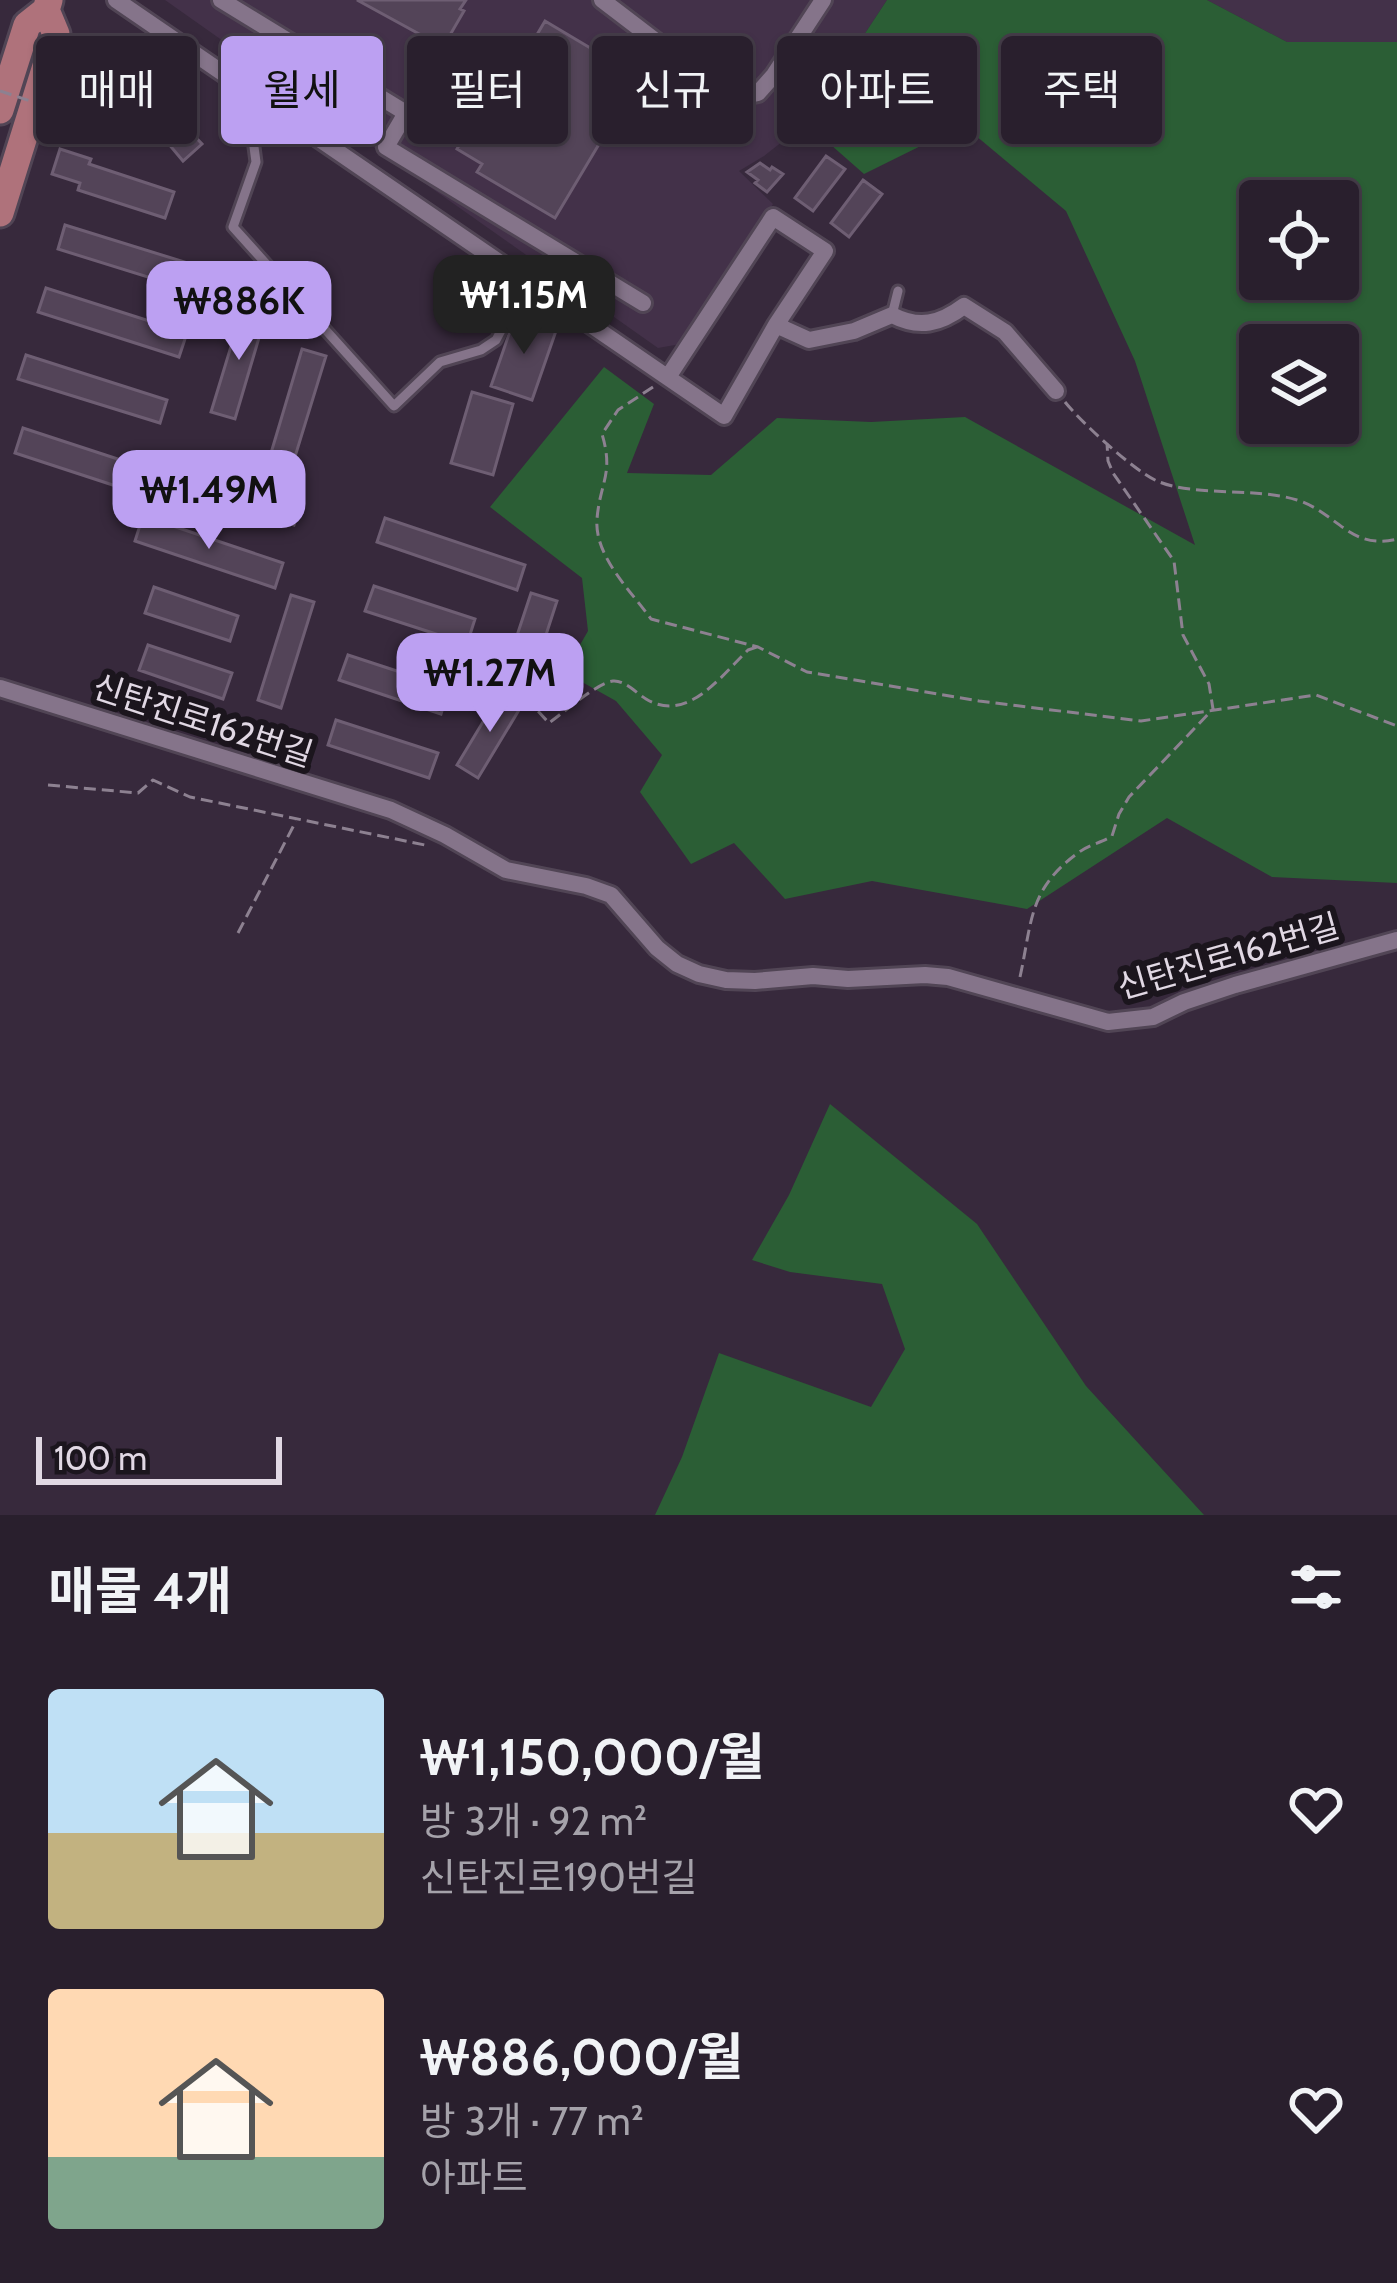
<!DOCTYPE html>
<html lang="ko">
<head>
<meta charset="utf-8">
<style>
	body { margin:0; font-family:Cabin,"Noto Sans KR",sans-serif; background:#312735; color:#f1f3f6; height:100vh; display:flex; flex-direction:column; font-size:45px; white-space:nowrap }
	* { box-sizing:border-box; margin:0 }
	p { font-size:39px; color:#a5a2aa }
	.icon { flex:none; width:66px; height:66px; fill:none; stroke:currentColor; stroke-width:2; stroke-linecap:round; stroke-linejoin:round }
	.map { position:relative; height:1515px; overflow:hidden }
	.details { display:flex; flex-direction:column; background:#291f2d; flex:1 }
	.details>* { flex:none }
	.guide { position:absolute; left:36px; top:36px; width:1326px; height:108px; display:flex; gap:24px }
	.fabs { position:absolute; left:1239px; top:180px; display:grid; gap:24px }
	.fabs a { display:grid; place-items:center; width:120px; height:120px; border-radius:12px; background:#291f2d; box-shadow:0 3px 9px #0004,0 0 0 3px #453d49; font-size:60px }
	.scale { position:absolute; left:36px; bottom:30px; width:246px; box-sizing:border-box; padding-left:12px; border:6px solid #e1d8e4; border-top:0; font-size:33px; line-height:42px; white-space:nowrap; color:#e1d8e4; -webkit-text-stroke:9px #1b151d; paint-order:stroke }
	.price { position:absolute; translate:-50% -102px; padding:0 27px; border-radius:24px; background:#bca0f2; color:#111; font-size:39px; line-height:78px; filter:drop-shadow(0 3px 6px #0008) }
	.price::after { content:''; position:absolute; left:50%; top:72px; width:36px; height:27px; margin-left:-18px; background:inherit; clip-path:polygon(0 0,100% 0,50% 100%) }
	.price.selected { background:#222; color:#fff }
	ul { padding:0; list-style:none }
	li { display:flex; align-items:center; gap:36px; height:300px; padding:0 48px }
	li span { display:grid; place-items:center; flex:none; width:336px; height:240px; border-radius:12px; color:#555 }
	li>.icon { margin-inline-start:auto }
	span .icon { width:144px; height:144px; fill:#fffc; stroke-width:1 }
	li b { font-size:51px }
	h2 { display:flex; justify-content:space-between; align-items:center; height:144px; padding:0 48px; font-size:51px }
	.tag { padding:0 42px; border-radius:12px; background:#291f2d; box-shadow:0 3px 9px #0004,0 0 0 3px #453d49; font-size:42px; line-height:108px }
	.tag.selected { background:#bca0f2; color:#111 }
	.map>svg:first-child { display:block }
</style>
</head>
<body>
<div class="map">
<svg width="1397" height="1515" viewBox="0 0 1397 1515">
	<rect width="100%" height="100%" fill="#37293c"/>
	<path fill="#433149" d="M165 0H887L806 123 764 156 739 171 773 204 686 343 658 348Z
		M1207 0H1397V42H1287Z"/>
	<path fill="#2b5e35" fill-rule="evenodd" d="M887 0H1207L1287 42H1397V883L1272 877 1167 818 1027 909 872 881 785 899 734 843 691 864 640 792 662 755 616 701 582 682 550 697 588 631 582 578 490 507 604 367 654 404 627 473 711 475 777 418 871 422 965 417 1195 545 1135 361 1066 211 963 125 864 174 806 123ZM1260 201H1338V279H1260ZM1260 345H1338V423H1260Z
		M830 1104 977 1224 1086 1386 1204 1515H655L682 1457 719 1353 871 1407 905 1349 882 1284 790 1272 752 1260 789 1195Z"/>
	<path fill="#534458" stroke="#6e5e73" stroke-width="3" d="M357 0H466L460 9 464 11 443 47Z
		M545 21 639 77 555 218 477 172 482 164 457 149 500 76 509 82Z
		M142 54 190 114 160 138 112 78Z
		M185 126 202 144 183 161 167 142Z
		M60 149 91 159 89 164 174 192 165 218 78 190 80 183 52 174Z
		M826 156 845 169 813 211 795 198Z
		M760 163 770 170 772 167 783 174 767 192 755 183 758 180 747 172Z
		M863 180 882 194 849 237 831 223Z
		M65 225 207 269 199 293 58 249Z
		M46 288 187 333 179 357 38 312Z
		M243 307 266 314 235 419 211 412Z
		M516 314 557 328 532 400 491 386Z
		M302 349 326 356 294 460 271 453Z
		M26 355 167 400 160 423 18 379Z
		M472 392 513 404 493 475 451 463Z
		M23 428 130 463 122 488 15 453Z
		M162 453 302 500 294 525 154 477Z
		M143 516 283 563 275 588 135 541Z
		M385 518 525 565 517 590 377 542Z
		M374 586 475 619 467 644 365 611Z
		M154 587 238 616 230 641 145 613Z
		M531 593 557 601 530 684 504 675Z
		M291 595 314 602 281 708 258 700Z
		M148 645 232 673 223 699 139 670Z
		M348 655 449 688 441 714 339 680Z
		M501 692 522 705 478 778 457 765Z
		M336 720 438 753 429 778 328 745Z"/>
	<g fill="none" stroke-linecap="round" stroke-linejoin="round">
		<defs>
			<path id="lane" d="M260 98 252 132 256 162 233 227 394 406 440 362 481 350 496 340 527 282
				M892 315 898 291"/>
			<path id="street" d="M116 0 724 416 776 325 809 340 854 331 892 315C919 329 940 324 964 306L1005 332 1056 391
				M221 0 406 113 386 147 643 303
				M602 0 716 87 735 98 758 93 774 75 823 0
				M668 377 773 217 825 251 776 325
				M0 688 391 810 445 835 506 870 586 886 611 895 657 948 677 964 699 974 726 980 755 981 813 976 848 979 925 975 948 977 1108 1022 1153 1017 1184 1002 1235 985 1397 940"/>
			<path id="primary" d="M0 110 27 25 46 10 49 0
				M0 213 56 34 46 10"/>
		</defs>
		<use href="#lane" stroke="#514555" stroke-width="15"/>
		<use href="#street" stroke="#514555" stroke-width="22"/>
		<use href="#primary" stroke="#514555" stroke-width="33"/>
		<path stroke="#8d8191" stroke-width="3" stroke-dasharray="12 6" stroke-linecap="butt" d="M653 387 618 410 602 434C614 474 600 482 597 519 594 556 631 591 651 619L758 647 807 672 979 701 1141 721 1316 695 1397 726
			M1065 402C1082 423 1133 470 1157 481 1194 497 1256 487 1297 500 1336 512 1351 551 1397 539
			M479 672 522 694 549 723C563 713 597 683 613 681 625 680 636 693 646 699 687 724 721 676 748 650L757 647
			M48 785 138 793 153 780 190 797 425 845
			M238 933 296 821
			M1020 977C1032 923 1028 889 1078 853 1088 845 1101 843 1112 836L1119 814 1129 797 1213 709 1209 684 1183 635 1174 561 1113 473 1108 461 1107 443"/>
		<use href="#lane" stroke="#85748a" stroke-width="9"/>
		<use href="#street" stroke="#85748a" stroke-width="16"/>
		<use href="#primary" stroke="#af727b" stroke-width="27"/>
		<path stroke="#8d8191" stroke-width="3" stroke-dasharray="12 6" stroke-linecap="butt" d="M0 91 52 108"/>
	</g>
	<g text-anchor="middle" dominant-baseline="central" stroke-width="12" stroke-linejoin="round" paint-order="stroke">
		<g font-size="33" fill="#e1d8e4" stroke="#1b151d">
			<text transform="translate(203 720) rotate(18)">신탄진로162번길</text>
			<text transform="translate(1228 956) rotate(-16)">신탄진로162번길</text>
		</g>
	</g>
</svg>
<div class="fabs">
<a><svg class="icon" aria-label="locate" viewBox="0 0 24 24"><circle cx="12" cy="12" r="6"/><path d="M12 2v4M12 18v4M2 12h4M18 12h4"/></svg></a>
<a><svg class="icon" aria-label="layers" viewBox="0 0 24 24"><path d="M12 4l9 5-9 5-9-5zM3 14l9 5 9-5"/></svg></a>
</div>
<div class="scale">100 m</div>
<b class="price selected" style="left:524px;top:357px">₩1.15M</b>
<b class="price" style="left:239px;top:363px">₩886K</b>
<b class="price" style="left:209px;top:552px">₩1.49M</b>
<b class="price" style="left:490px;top:735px">₩1.27M</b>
<div class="guide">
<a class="tag">매매</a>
<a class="tag selected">월세</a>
<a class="tag">필터</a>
<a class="tag">신규</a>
<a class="tag">아파트</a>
<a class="tag">주택</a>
</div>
</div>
<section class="details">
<h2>매물 4개<svg class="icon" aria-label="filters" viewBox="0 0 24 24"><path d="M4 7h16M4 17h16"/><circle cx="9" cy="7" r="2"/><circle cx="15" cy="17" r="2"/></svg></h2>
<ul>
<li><span style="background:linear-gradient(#bfe0f5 60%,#c2b280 0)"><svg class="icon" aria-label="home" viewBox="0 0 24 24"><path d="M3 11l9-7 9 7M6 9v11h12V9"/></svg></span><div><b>₩1,150,000/월</b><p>방 3개 · 92 m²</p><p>신탄진로190번길</p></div><svg class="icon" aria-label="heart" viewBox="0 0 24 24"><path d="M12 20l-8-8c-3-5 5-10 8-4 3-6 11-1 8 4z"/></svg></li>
<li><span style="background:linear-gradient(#ffd9b3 70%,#7fa58c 0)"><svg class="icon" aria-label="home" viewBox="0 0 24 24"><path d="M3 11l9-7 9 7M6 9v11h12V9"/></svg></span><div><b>₩886,000/월</b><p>방 3개 · 77 m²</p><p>아파트</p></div><svg class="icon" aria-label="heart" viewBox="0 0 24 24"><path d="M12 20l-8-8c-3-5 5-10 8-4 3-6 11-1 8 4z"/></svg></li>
</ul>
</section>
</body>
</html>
